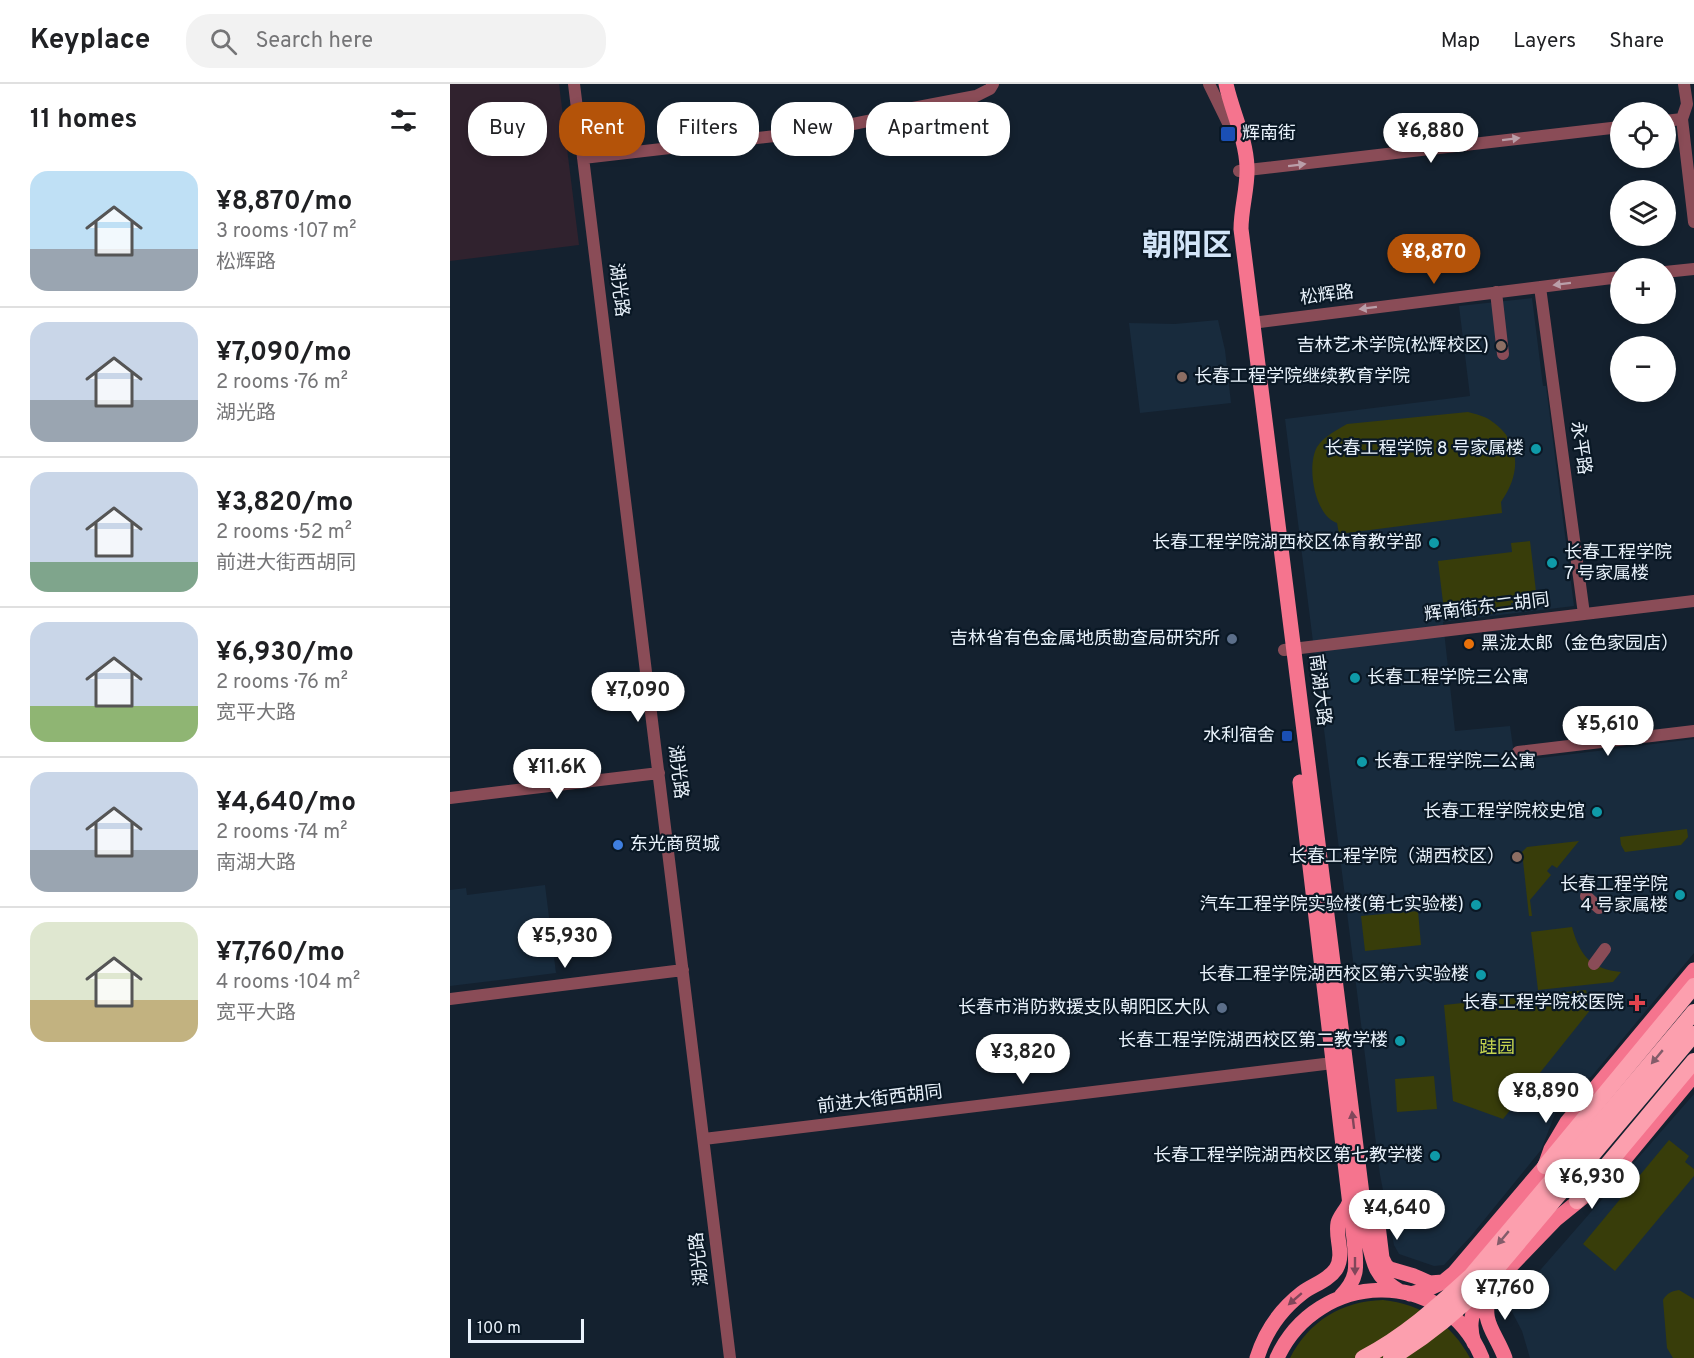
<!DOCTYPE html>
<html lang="en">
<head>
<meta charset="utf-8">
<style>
	body { margin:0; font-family:Overpass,"Noto Sans SC",sans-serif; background:#f2f2f2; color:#202124; height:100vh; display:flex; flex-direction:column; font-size:22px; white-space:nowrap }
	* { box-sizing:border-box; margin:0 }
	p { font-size:20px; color:#757577 }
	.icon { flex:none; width:33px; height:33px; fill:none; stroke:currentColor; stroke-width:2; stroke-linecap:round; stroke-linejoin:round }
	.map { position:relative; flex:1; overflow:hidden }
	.details { display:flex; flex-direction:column; background:#fff; width:450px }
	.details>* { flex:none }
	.guide { position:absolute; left:18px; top:18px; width:570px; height:54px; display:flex; gap:12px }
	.buttons { position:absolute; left:1160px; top:18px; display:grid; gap:12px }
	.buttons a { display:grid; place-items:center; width:66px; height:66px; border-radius:50%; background:#fff; box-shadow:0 3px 9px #0003; font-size:30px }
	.scale { position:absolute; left:18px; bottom:15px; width:116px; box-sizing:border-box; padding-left:6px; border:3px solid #e9f2fb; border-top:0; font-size:16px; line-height:21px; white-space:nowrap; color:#e9f2fb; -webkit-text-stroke:4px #0a1825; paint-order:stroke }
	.price { position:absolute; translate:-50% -51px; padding:0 14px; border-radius:21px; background:#fff; color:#222; font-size:20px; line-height:39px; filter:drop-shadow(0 2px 3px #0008) }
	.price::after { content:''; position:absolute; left:50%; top:36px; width:18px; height:14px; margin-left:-9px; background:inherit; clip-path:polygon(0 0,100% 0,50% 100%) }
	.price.on { background:#b45309; color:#fff }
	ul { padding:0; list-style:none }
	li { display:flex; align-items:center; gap:18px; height:150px; padding:0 30px }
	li+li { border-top:2px solid #e0e0e0 }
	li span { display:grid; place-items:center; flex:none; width:168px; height:120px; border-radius:18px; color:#555 }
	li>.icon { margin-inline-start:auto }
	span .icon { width:72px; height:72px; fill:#fffc; stroke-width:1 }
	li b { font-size:26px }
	h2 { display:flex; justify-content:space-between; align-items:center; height:72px; padding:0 30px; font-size:26px }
	.tag { padding:0 21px; border-radius:24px; background:#fff; box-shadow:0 3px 9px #0003; font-size:21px; line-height:54px }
	.tag.on { background:#b45309; color:#fff }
	header { display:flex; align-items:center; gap:36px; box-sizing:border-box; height:84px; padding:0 30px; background:#fff; border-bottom:2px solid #e0e0e0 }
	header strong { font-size:28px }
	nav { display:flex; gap:33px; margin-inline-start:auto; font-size:21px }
	.search { width:420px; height:54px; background:#f2f2f2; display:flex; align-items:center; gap:15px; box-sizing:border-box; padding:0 21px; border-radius:24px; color:#757577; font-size:22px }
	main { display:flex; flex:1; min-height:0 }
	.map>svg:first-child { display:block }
</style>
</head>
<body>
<header>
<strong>Keyplace</strong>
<div class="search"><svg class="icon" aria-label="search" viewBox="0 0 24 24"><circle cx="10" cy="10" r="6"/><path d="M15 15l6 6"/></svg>Search here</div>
<nav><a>Map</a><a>Layers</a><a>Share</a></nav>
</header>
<main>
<section class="details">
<h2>11 homes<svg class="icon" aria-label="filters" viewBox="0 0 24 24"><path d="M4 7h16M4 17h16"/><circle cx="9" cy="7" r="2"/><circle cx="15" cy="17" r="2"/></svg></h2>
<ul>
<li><span style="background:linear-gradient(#bfe0f5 65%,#9aa5b1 0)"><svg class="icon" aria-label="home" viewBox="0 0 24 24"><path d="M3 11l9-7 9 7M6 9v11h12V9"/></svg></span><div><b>¥8,870/mo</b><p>3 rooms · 107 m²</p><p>松辉路</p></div></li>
<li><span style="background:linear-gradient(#c9d6e8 65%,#9aa5b1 0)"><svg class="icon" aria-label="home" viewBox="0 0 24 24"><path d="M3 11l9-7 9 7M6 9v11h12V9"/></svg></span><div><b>¥7,090/mo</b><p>2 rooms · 76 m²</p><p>湖光路</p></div></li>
<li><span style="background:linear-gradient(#c9d6e8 75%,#7fa58c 0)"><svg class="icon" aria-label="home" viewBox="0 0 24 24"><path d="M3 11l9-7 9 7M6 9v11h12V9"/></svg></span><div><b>¥3,820/mo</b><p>2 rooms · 52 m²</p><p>前进大街西胡同</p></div></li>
<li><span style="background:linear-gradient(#c9d6e8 70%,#8fb573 0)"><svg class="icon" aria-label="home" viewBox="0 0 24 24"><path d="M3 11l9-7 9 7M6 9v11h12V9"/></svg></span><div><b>¥6,930/mo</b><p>2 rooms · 76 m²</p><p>宽平大路</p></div></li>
<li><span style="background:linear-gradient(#c9d6e8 65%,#9aa5b1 0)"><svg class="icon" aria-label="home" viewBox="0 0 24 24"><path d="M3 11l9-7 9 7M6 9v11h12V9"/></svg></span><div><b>¥4,640/mo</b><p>2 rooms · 74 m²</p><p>南湖大路</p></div></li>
<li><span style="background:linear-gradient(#dfe7d0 65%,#c2b280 0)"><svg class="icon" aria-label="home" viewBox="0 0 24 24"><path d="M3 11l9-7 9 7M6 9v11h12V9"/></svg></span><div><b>¥7,760/mo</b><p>4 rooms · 104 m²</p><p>宽平大路</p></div></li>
</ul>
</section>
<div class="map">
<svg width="1244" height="1274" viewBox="0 0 1244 1274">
	<rect width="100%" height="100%" fill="#14212f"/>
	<path fill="#182b3d" d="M1082 214 1093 302H1096L1124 522 993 538 1005 647 1060 642 1065 677 1244 655V869L1141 993 1130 998 1107 1025 1091 1066 1021 1152 994 1181 984 1182 949 1170 944 1161 930 1091 835 335 1020 312 1009 222Z
		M768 236 775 266 781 319 690 329 679 239 725 240Z
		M95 801 106 889 0 902V806L16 804 17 811Z
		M1244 1010V1274H1080L1072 1247 1060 1224 1085 1192Z"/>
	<path fill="#30222e" d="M0 0H109L129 161 0 177Z"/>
	<path fill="#383d0a" d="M1018 328C1025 330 1034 332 1040 336 1072 357 1071 390 1051 418L1052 429 889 450 887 439C865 432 856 383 867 363 873 353 887 346 897 340Z
		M1080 457 1087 516 1061 519 1062 527 995 535 988 477 1062 468 1061 459Z
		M1237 745 1238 753 1231 761 1175 768 1171 761 1170 753Z
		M1129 757 1107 784 1102 781 1097 787 1101 791 1080 816 1082 832H1079L1072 768 1077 763Z
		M968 827 971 861 915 867 911 832Z
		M1122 843C1130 872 1141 885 1171 888L1163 898 1088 906 1081 848Z
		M1136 906 1141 925 1053 1035 1003 1017 994 921Z
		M984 992 987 1025 947 1028 945 995Z
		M1219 1056 1239 1072 1235 1078 1244 1085V1092L1165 1187 1133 1160Z
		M1229 1206 1244 1215V1274H1223L1217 1264 1213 1216C1217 1209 1222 1207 1229 1206Z
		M933 1216C972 1220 1002 1240 1020 1274H840C859 1237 892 1217 933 1216Z"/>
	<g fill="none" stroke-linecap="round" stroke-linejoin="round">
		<path stroke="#8a4c57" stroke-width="12" d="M124 0 280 1274
			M759 0 780 43
			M1234 0 1237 20 1232 35 1244 138
			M1215 37 1232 35
			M133 74 369 47 442 32 463 24 526 12 540 5 543 0
			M789 87 1170 43
			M1215 188 1244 185
			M1090 203 1134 530
			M1046 208 1053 270
			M802 239 1170 193
			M834 566 1244 517
			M1068 668 1244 647
			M0 714 209 689
			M1136 812 1149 824
			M1144 880 1155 865
			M0 915 233 886
			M254 1055 891 978"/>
		<path stroke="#f5748e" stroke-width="15" d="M776 0C782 28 796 54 797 83 798 103 791 124 791 145L917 1150C923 1178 924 1192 949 1207
			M850 698 904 1155C906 1180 910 1193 891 1212
			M913 1117 927 1133 932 1174 936 1182 940 1185 964 1192 980 1199 993 1198
			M1041 1207C1029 1237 1045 1247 1055 1274
			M960 1210 976 1206 993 1198 1004 1189 1095 1082 1101 1065 1117 1038 1244 886
			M1024 1259C1018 1241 1021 1229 1031 1213L1105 1136 1163 1089 1244 991
			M807 1274C815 1248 830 1226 852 1209 862 1201 878 1197 886 1185 895 1170 885 1155 888 1139 889 1133 897 1125 899 1119
			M827 1274C867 1186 994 1181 1032 1274"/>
		<path stroke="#fc9fae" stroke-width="16" d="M1095 1082 1244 902
			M1127 1117 1244 977"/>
		<path stroke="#fc9fae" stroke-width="16" d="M913 1274C954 1253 987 1223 1021 1192L1244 928
			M941 1274C974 1254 1004 1230 1031 1203L1244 950"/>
	</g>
	<defs><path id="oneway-solid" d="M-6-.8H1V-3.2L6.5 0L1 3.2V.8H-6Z" transform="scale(1.5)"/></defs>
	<g fill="#ba9fa9">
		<use href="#oneway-solid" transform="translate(1061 55) rotate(-7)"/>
		<use href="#oneway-solid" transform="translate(847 81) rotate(-7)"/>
		<use href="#oneway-solid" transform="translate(1112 200) rotate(173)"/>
		<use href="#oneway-solid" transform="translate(918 224) rotate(173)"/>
	</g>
	<g fill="#835c6a">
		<use href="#oneway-solid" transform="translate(1207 973) rotate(130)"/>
		<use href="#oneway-solid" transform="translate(1053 1154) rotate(130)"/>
	</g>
	<g fill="#80465a">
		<use href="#oneway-solid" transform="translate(903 1036) rotate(-97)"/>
		<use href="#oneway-solid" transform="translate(905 1182) rotate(90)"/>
		<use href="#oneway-solid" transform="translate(845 1215) rotate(139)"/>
	</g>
	<g fill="#1a4fb4" stroke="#0a1825" stroke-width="2">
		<rect x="770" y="42" width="16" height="16" rx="3"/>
		<rect x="831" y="646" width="12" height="12" rx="3"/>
	</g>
	<g fill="#8d6e63" stroke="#0a1825" stroke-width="2">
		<circle cx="1051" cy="262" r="6"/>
		<circle cx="732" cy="293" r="6"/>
		<circle cx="1067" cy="773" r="6"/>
	</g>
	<g fill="#0f9aa8" stroke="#0a1825" stroke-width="2">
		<circle cx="1086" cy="365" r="6"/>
		<circle cx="984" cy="459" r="6"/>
		<circle cx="1102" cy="479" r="6"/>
		<circle cx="905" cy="594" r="6"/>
		<circle cx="912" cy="678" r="6"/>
		<circle cx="1147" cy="728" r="6"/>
		<circle cx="1230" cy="811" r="6"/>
		<circle cx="1026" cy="821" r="6"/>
		<circle cx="1031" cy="891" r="6"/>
		<circle cx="950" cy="957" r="6"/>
		<circle cx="985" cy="1072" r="6"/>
	</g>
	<g fill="#5c6f8a" stroke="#0a1825" stroke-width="2">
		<circle cx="782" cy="555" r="6"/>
		<circle cx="772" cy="924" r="6"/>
	</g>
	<circle fill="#e8710a" stroke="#0a1825" stroke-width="2" cx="1019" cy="560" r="6"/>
	<circle fill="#3f7fe0" stroke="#0a1825" stroke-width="2" cx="168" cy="761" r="6"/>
	<path fill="#e0444e" stroke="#0a1825" stroke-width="2" d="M1184 910h6v6h6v6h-6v6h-6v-6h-6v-6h6z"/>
	<g text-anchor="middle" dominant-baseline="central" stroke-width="4.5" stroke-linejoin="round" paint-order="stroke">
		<g font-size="18" fill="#e9f2fb" stroke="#0a1825" text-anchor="end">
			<text x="792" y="50" text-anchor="start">辉南街</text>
			<text x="1039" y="262">吉林艺术学院(松辉校区)</text>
			<text x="744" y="293" text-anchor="start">长春工程学院继续教育学院</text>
			<text x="1074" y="365">长春工程学院 8 号家属楼</text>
			<text x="972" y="459">长春工程学院湖西校区体育教学部</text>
			<text x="1114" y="469" text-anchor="start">长春工程学院<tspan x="1114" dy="21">7 号家属楼</tspan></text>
			<text x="770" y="555">吉林省有色金属地质勘查局研究所</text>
			<text x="1031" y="560" text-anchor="start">黑泷太郎（金色家园店）</text>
			<text x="917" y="594" text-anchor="start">长春工程学院三公寓</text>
			<text x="825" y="652">水利宿舍</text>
			<text x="924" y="678" text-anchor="start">长春工程学院二公寓</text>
			<text x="1135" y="728">长春工程学院校史馆</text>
			<text x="180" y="761" text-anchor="start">东光商贸城</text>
			<text x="1055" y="773">长春工程学院（湖西校区）</text>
			<text x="1218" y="801">长春工程学院<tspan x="1218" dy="21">4 号家属楼</tspan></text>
			<text x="1014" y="821">汽车工程学院实验楼(第七实验楼)</text>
			<text x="1019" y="891">长春工程学院湖西校区第六实验楼</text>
			<text x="1174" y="919">长春工程学院校医院</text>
			<text x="760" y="924">长春市消防救援支队朝阳区大队</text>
			<text x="938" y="957">长春工程学院湖西校区第二教学楼</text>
			<text x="973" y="1072">长春工程学院湖西校区第七教学楼</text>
		</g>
		<g font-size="18" fill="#e9f2fb" stroke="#0a1825">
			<text transform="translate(168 206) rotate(83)">湖光路</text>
			<text transform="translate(877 212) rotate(-7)">松辉路</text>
			<text transform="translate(1130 364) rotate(82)">永平路</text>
			<text transform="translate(1037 524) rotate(-7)">辉南街东二胡同</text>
			<text transform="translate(869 606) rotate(83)">南湖大路</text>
			<text transform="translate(227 688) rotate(83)">湖光路</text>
			<text transform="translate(430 1016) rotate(-7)">前进大街西胡同</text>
			<text transform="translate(250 1175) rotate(-96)">湖光路</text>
		</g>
		<g font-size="18" fill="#c6d54f" stroke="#0a1825">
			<text x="1047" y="964">跬园</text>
		</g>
		<g font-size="30" font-weight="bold" fill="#d3e5f8" stroke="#0a1825">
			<text x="737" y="163">朝阳区</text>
		</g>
	</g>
</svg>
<div class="buttons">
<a><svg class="icon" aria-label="locate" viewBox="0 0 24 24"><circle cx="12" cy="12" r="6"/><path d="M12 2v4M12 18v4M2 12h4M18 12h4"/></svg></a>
<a><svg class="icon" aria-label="layers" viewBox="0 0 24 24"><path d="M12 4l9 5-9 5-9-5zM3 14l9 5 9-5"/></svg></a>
<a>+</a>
<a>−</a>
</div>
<div class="scale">100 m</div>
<b class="price" style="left:981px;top:80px">¥6,880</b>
<b class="price on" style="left:984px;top:201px">¥8,870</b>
<b class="price" style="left:188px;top:639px">¥7,090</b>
<b class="price" style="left:1158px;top:673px">¥5,610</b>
<b class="price" style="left:107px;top:716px">¥11.6K</b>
<b class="price" style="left:115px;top:885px">¥5,930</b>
<b class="price" style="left:573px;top:1001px">¥3,820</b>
<b class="price" style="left:1096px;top:1040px">¥8,890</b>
<b class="price" style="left:1142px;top:1126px">¥6,930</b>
<b class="price" style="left:947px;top:1157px">¥4,640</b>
<b class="price" style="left:1055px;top:1237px">¥7,760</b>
<div class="guide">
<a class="tag">Buy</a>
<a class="tag on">Rent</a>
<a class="tag">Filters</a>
<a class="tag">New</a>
<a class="tag">Apartment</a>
</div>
</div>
</main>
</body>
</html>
